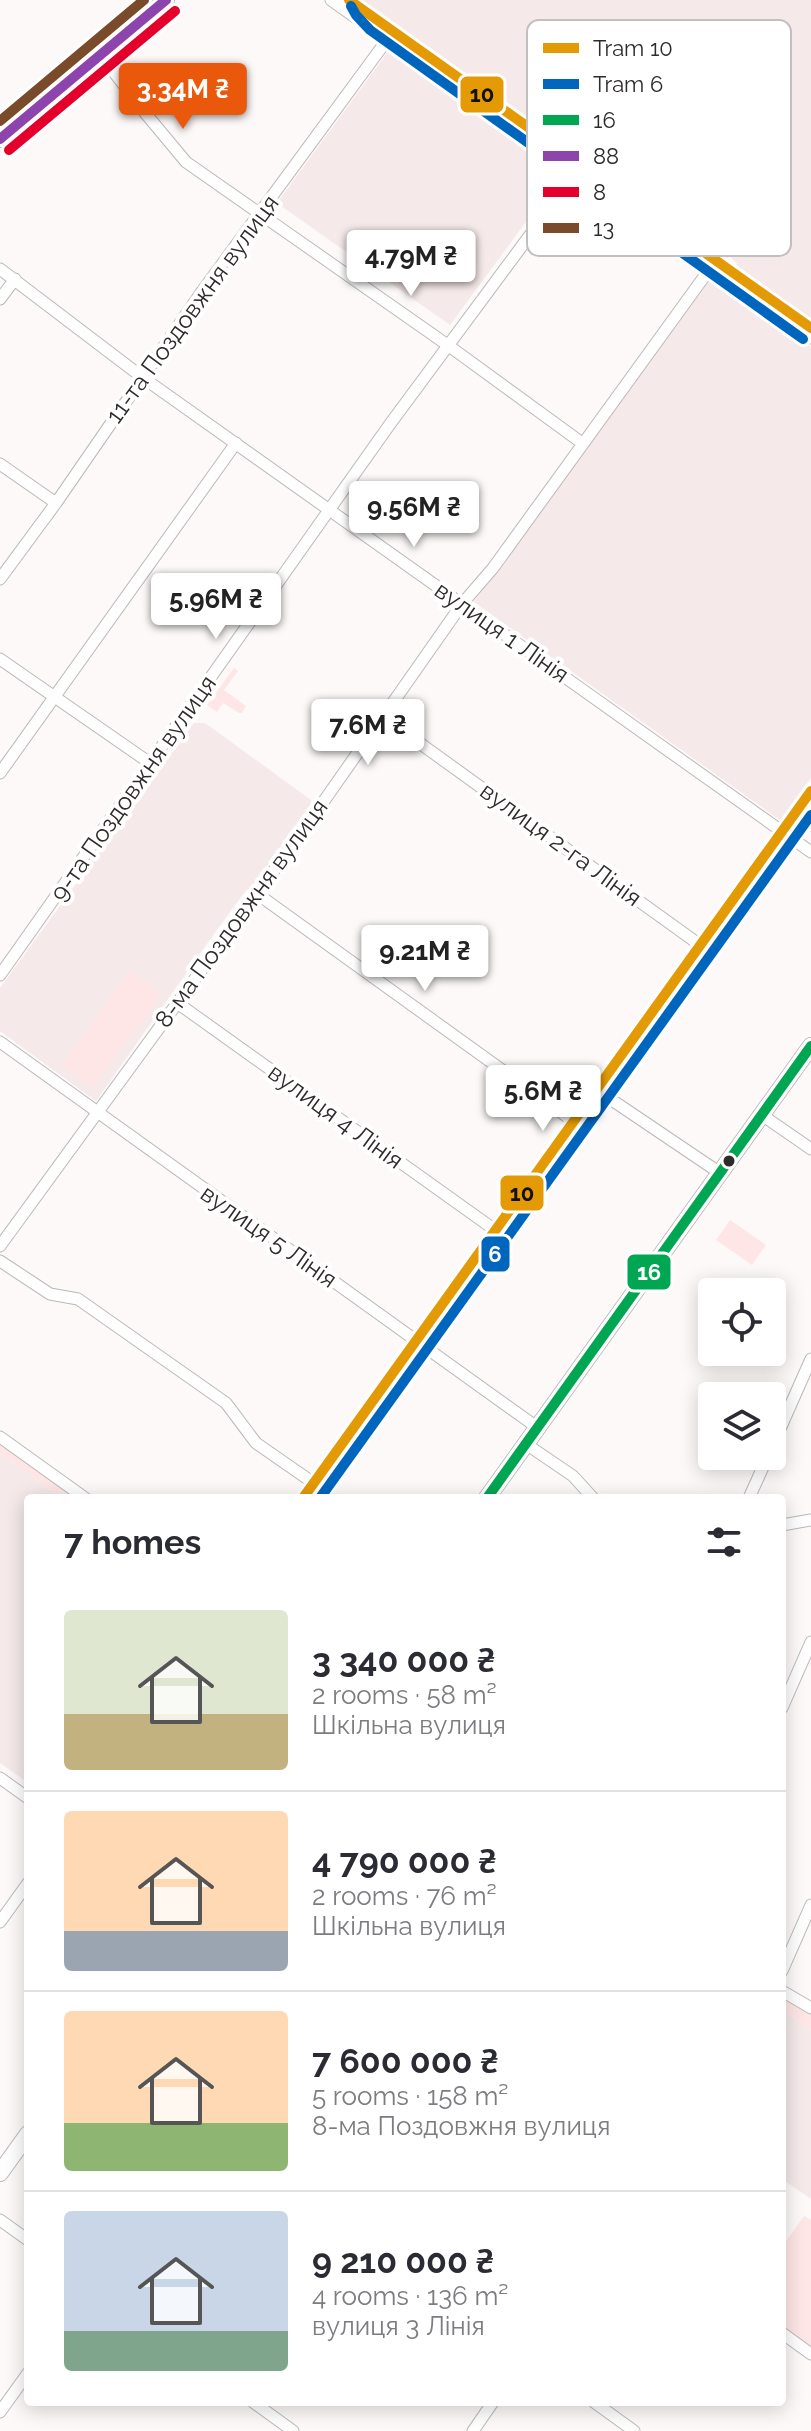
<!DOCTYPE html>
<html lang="en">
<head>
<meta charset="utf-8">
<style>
	body { margin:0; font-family:Raleway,sans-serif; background:#f7f7f7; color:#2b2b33; height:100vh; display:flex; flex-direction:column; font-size:30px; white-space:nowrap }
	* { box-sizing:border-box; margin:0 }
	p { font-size:26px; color:#7c7c81 }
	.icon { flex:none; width:44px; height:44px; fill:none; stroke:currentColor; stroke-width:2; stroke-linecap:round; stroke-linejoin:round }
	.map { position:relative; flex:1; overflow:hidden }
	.sheet { position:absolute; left:24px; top:1494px; width:762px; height:912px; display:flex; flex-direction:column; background:#fff; border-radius:8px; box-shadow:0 4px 20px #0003 }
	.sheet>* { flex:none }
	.controls { position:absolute; left:698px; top:1278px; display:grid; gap:16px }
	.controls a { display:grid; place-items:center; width:88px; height:88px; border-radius:8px; background:#fff; box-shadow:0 4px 20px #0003; font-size:40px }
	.price { position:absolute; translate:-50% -68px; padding:0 18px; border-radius:8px; background:#fff; color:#222; font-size:26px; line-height:52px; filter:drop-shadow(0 2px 4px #0008) }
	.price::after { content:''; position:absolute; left:50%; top:48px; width:24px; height:18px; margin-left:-12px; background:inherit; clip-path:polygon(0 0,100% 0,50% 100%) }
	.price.active { background:#ea580c; color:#fff }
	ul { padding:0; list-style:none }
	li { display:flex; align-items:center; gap:24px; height:200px; padding:0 40px }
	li+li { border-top:2px solid #e1e1e2 }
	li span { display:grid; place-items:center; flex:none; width:224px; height:160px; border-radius:8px; color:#555 }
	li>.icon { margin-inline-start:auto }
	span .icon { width:96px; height:96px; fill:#fffc; stroke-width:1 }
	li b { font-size:34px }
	h2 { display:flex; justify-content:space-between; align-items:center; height:96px; padding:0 40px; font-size:34px }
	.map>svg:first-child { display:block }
</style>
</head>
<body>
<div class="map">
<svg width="811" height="2431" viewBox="0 0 811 2431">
	<rect width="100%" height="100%" fill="#fdf9f9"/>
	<path fill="#f5e9e9" d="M343 0H811V333L732 274 737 263 729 256 720 265 712 263Z
		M390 49 562 173 450 325 277 203Z
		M712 277 811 347V778L780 820 474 602Z
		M194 723H205L311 800 310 805 250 890H246L216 931 96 1101 0 1031V988Z
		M0 1453 62 1498H28V1783L0 1763Z
		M782 2009 811 2030V2199L782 2179Z"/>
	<path fill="#fee6e6" d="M234 668 238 671 224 690 246 706 242 713H239L223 703 217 712 207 705Z
		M130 970 162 994 93 1088 62 1065Z
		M730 1220 766 1245 752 1265 716 1240Z
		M0 1440 80 1498H62L0 1453Z
		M782 1994 811 2011V2030L782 2009Z
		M804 2216 811 2220V2348L782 2328V2247Z"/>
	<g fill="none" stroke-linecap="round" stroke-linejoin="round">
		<defs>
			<path id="minor" d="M331 0 709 270 721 272 811 338
				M100 54 146 114 186 162 449 346 582 443
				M0 269 142 377 811 852
				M0 299 15 279
				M0 464 56 503
				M0 579 56 503 203 290 387 40
				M0 659 150 763
				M382 716 700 945
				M0 773 236 443
				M256 893 573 1121
				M0 975 390 424 576 173
				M176 1002 495 1230
				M0 1042 538 1428
				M597 1090 720 1173
				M762 1115 811 1149
				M0 1246 305 828 462 604 493 568 709 270
				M0 1261 50 1294 78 1299 226 1403 256 1443 315 1484
				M0 1437 85 1498
				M526 1444 573 1476 593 1498
				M772 1447 811 1359
				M305 1498 811 790
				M749 1498 768 1456
				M782 1525 811 1520
				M782 1708 811 1642
				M0 1778 28 1798
				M0 1922 28 1883
				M782 1971 811 1905
				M782 1991 811 2008
				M0 2220 28 2240
				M782 2333 811 2354
				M253 2402 293 2431
				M594 2402 634 2431
				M0 2412 28 2373
				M473 2431 493 2402"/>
			<path id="secondary" d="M0 139 166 0
				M487 1498 811 1046
				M0 2173 28 2134"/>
		</defs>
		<use href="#minor" stroke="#bbb8b8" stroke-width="13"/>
		<use href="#secondary" stroke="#bbb8b8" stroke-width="18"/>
		<use href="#minor" stroke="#fffefe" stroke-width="11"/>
		<use href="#secondary" stroke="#fffefe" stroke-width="16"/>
		<defs>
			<path id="bus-1" d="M487 1498 811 1046"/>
			<path id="bus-2" d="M0 139 166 0"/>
			<path id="bus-3" d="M9 150 175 11"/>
			<path id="bus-4" d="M0 121 144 0"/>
		</defs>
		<use href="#bus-1" stroke="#fff" stroke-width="16"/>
		<use href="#bus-2" stroke="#fff" stroke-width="16"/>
		<use href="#bus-3" stroke="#fff" stroke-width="16"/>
		<use href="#bus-4" stroke="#fff" stroke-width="16"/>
		<use href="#bus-1" stroke="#00a651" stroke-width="10"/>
		<use href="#bus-2" stroke="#8e44ad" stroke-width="10"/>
		<use href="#bus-3" stroke="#e4002b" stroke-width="10"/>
		<use href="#bus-4" stroke="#7a4b2a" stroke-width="10"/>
		<defs>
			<path id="tram-1" d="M349 0 811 328
				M303 1498 811 791"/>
			<path id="tram-2" d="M351 6 356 15 370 30 803 339
				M320 1498 811 815"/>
		</defs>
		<use href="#tram-1" stroke="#fff" stroke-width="16"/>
		<use href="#tram-2" stroke="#fff" stroke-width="16"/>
		<use href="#tram-1" stroke="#e39a04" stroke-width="10"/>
		<use href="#tram-2" stroke="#0065bd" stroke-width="10"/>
	</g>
	<circle fill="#2f2b2b" stroke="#fff" stroke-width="3" cx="729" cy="1161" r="7"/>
	<g text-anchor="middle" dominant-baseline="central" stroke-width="8" stroke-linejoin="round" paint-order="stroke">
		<g font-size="24" fill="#2f2b2b" stroke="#fff">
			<text transform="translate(192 309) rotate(-54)">11-та Поздовжня вулиця</text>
			<text transform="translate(502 632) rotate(35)">вулиця 1 Лінія</text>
			<text transform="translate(133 788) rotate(-55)">9-та Поздовжня вулиця</text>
			<text transform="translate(561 844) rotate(36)">вулиця 2-га Лінія</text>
			<text transform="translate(241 913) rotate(-54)">8-ма Поздовжня вулиця</text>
			<text transform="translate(336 1116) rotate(36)">вулиця 4 Лінія</text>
			<text transform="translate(269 1236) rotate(35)">вулиця 5 Лінія</text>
		</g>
	</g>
	<rect x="527" y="20" width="264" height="236" rx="12" fill="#fff" stroke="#c1bfbf" stroke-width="2"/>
	<rect x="543" y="43" width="36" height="10" fill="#e39a04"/>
	<rect x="543" y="79" width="36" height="10" fill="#0065bd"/>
	<rect x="543" y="115" width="36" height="10" fill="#00a651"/>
	<rect x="543" y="151" width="36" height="10" fill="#8e44ad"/>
	<rect x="543" y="187" width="36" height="10" fill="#e4002b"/>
	<rect x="543" y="223" width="36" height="10" fill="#7a4b2a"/>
	<g font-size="22" fill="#2f2b2b">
		<text x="593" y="56">Tram 10</text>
		<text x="593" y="92">Tram 6</text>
		<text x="593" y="128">16</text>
		<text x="593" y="164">88</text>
		<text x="593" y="200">8</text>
		<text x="593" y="236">13</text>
	</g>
	<g stroke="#fff" stroke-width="3">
		<rect x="459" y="75" width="46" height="39" rx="8" fill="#e39a04"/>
		<rect x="499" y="1174" width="46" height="38" rx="8" fill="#e39a04"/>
		<rect x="480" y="1235" width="31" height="38" rx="8" fill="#0065bd"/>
		<rect x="626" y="1253" width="46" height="38" rx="8" fill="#00a651"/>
	</g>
	<g font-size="22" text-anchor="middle" font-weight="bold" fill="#fff">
		<text x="495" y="1262">6</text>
		<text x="649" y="1280">16</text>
	</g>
	<g font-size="22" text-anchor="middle" font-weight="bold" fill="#111">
		<text x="482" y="102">10</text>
		<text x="522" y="1201">10</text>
	</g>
</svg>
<div class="controls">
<a><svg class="icon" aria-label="locate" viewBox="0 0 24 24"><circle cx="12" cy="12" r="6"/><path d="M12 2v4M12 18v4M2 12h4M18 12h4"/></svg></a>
<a><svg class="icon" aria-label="layers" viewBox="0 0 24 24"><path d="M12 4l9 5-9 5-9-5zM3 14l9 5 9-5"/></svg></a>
</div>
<b class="price active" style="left:183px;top:131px">3.34M ₴</b>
<b class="price" style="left:411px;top:298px">4.79M ₴</b>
<b class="price" style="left:414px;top:549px">9.56M ₴</b>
<b class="price" style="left:216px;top:641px">5.96M ₴</b>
<b class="price" style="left:368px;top:767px">7.6M ₴</b>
<b class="price" style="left:425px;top:993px">9.21M ₴</b>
<b class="price" style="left:543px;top:1133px">5.6M ₴</b>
<section class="sheet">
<h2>7 homes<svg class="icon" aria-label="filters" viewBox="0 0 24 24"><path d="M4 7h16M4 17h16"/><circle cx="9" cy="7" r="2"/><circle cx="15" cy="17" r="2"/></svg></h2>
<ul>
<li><span style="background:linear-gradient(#dfe7d0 65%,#c2b280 0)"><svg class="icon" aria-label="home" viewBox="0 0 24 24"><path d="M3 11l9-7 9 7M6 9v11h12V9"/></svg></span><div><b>3 340 000 ₴</b><p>2 rooms · 58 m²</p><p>Шкільна вулиця</p></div></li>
<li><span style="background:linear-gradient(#ffd9b3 75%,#9aa5b1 0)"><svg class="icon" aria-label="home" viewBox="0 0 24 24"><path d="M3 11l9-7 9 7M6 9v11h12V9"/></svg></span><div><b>4 790 000 ₴</b><p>2 rooms · 76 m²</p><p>Шкільна вулиця</p></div></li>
<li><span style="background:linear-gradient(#ffd9b3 70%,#8fb573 0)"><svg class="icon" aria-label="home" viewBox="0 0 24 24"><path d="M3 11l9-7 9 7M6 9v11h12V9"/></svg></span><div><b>7 600 000 ₴</b><p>5 rooms · 158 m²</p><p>8-ма Поздовжня вулиця</p></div></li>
<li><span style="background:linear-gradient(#c9d6e8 75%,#7fa58c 0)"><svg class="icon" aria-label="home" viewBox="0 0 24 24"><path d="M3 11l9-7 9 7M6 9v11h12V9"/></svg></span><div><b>9 210 000 ₴</b><p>4 rooms · 136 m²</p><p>вулиця 3 Лінія</p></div></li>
</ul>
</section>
</div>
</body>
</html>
